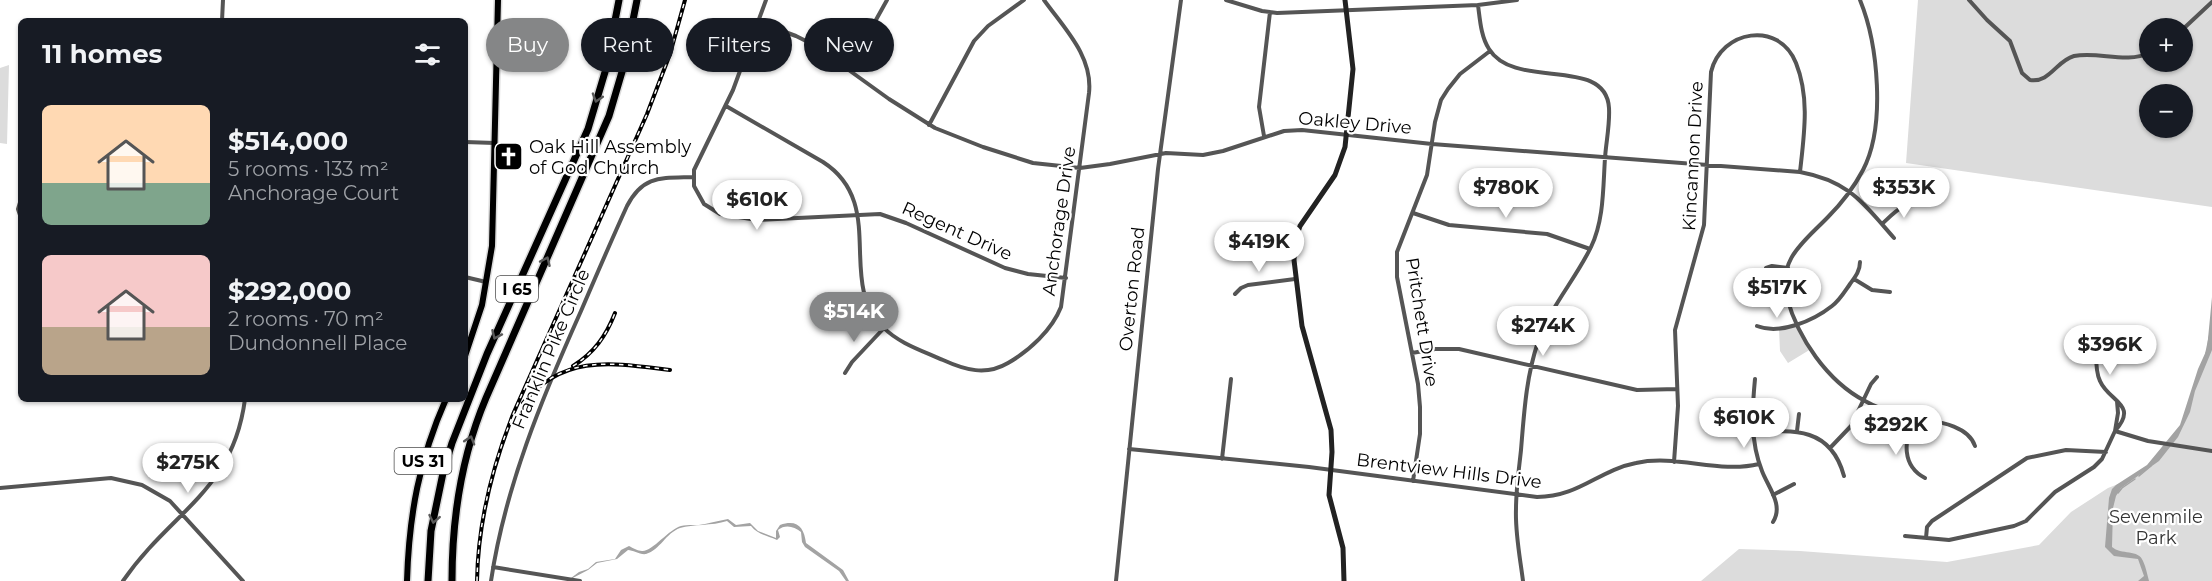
<!DOCTYPE html>
<html lang="en">
<head>
<meta charset="utf-8">
<style>
	body { margin:0; font-family:Montserrat,sans-serif; background:#242831; color:#f1f3f6; height:100vh; display:flex; flex-direction:column; font-size:22px; white-space:nowrap }
	* { box-sizing:border-box; margin:0 }
	p { font-size:20px; color:#9ea1a6 }
	.icon { flex:none; width:33px; height:33px; fill:none; stroke:currentColor; stroke-width:2; stroke-linecap:round; stroke-linejoin:round }
	.map { position:relative; flex:1; overflow:hidden }
	.panel { position:absolute; left:18px; top:18px; width:450px; height:384px; display:flex; flex-direction:column; background:#171b24; border-radius:9px; box-shadow:0 2px 4px #0004 }
	.panel>* { flex:none }
	.hud { position:absolute; left:486px; top:18px; width:570px; height:54px; display:flex; gap:12px }
	.fabs { position:absolute; left:2139px; top:18px; display:grid; gap:12px }
	.fabs a { display:grid; place-items:center; width:54px; height:54px; border-radius:50%; background:#171b24; box-shadow:0 2px 4px #0004; font-size:30px }
	.price { position:absolute; translate:-50% -51px; padding:0 14px; border-radius:21px; background:#fff; color:#222; font-size:20px; line-height:39px; filter:drop-shadow(0 2px 3px #0008) }
	.price::after { content:''; position:absolute; left:50%; top:36px; width:18px; height:14px; margin-left:-9px; background:inherit; clip-path:polygon(0 0,100% 0,50% 100%) }
	.price.current { background:#858687; color:#fff }
	ul { padding:0; list-style:none }
	li { display:flex; align-items:center; gap:18px; height:150px; padding:0 24px }
	li span { display:grid; place-items:center; flex:none; width:168px; height:120px; border-radius:9px; color:#555 }
	li>.icon { margin-inline-start:auto }
	span .icon { width:72px; height:72px; fill:#fffc; stroke-width:1 }
	li b { font-size:26px }
	h2 { display:flex; justify-content:space-between; align-items:center; height:72px; padding:0 24px; font-size:26px }
	.pill { padding:0 21px; border-radius:27px; background:#171b24; box-shadow:0 2px 4px #0004; font-size:21px; line-height:54px }
	.pill.current { background:#858687; color:#fff }
	.map>svg:first-child { display:block }
</style>
</head>
<body>
<div class="map">
<svg width="2212" height="581" viewBox="0 0 2212 581">
	<rect width="100%" height="100%" fill="#fff"/>
	<path fill="#dcdcdc" fill-rule="evenodd" d="M1918 0H2212V207L1906 163ZM2150 28H2182V62H2150ZM2150 94H2182V128H2150Z
		M9 65 7 144 0 143V68Z
		M1798 323 1811 349 1788 363 1780 351 1779 329Z
		M2212 329V581H1701L1739 549 1800 551 1947 562 2039 545 2071 512 2108 488 2131 479 2159 457 2182 428 2196 382 2208 354Z"/>
	<path fill="#a3a3a3" d="M2212 297V350L2195 391 2190 412 2178 437 2159 461 2121 488 2116 496 2113 508 2112 547C2121 555 2139 549 2143 561 2146 567 2147 574 2149 581H2138L2144 576 2138 559 2114 556 2105 547 2109 498 2112 489 2116 485 2147 465 2180 425 2198 369 2207 349Z
		M728 519 736 525 750 523 758 531 776 538V531L780 525C798 519 804 528 806 543L843 570 849 581H846L839 571 805 547 802 542 801 532C794 526 785 524 778 530L780 537 777 540C767 535 758 535 751 526L734 527 727 521C712 526 693 524 680 528 666 533 660 550 646 554 640 555 633 550 628 550L617 559 597 563 588 570 567 581 579 572 588 569 596 562 615 559 621 550 629 546C633 548 638 551 642 551 652 552 669 529 681 526 688 524 697 526 705 524 712 522 720 521 728 519Z"/>
	<g fill="none" stroke-linecap="round" stroke-linejoin="round">
		<path stroke="#a3a3a3" stroke-width="1.5" d="M2206 353 2210 334
			M2139 476 2151 466
			M2118 493 2122 488 2135 479"/>
		<defs>
			<path id="primary" d="M465 356 482 305 492 246 498 0
				M407 581C409 515 419 460 446 399"/>
			<path id="highway" d="M428 581 431 531 443 473 452 443 487 354 588 129 605 72 619 0
				M452 581C452 518 461 457 486 398L609 116 624 65 637 0"/>
		</defs>
		<use href="#primary" stroke="#dbdbdb" stroke-width="9"/>
		<use href="#highway" stroke="#dbdbdb" stroke-width="10"/>
		<path stroke="#555" stroke-width="4" d="M766 0 733 90 694 170V186L704 204 720 214 757 220 880 214 906 223 1005 268 1028 274 1066 278
			M1226 0 1262 11 1277 13 1478 5 1517 0
			M1860 0C1878 44 1886 126 1863 170 1854 187 1841 204 1828 217 1805 241 1777 259 1787 298 1798 338 1827 381 1865 401 1877 408 1890 412 1903 415 1925 421 1967 421 1975 446
			M1969 0 1987 20 2010 41 2022 73 2030 80C2050 83 2056 61 2074 56 2099 51 2125 64 2150 53
			M1478 5C1480 20 1481 37 1489 49 1515 91 1606 55 1609 108 1610 125 1606 142 1605 158 1603 188 1604 220 1591 247 1575 280 1550 307 1538 342 1526 377 1524 414 1521 450 1519 469 1516 489 1516 509 1515 533 1520 557 1523 581
			M222 21 223 0
			M758 22 796 36 814 45 889 99 935 128 983 147 1033 163 1080 168 1110 164 1166 153 1203 155 1223 151 1284 131 1302 130 1432 144 1800 172C1849 181 1863 203 1894 238
			M2182 30 2212 2
			M845 66 872 27 887 0
			M726 106 823 162C888 204 836 281 883 327 898 343 923 351 943 360 965 370 986 376 1008 363 1029 351 1052 330 1061 307L1089 93C1093 56 1064 28 1044 0
			M929 125 974 41 988 26 1024 0
			M1264 136 1259 107 1270 12
			M465 142 495 143
			M21 199 18 209 21 218
			M1413 213 1449 225 1547 234 1590 249
			M1882 224C1895 212 1907 198 1926 204
			M1766 268 1772 266 1788 268
			M465 277 486 282
			M1854 279 1872 290 1890 292
			M1235 294 1241 288 1248 285 1295 279
			M1757 326C1780 335 1813 321 1832 306 1840 300 1845 291 1850 284 1855 277 1860 271 1860 262
			M2089 346a7 7 0 1 1 14 0a7 7 0 1 1-14 0Z
			M1412 353 1435 349H1459L1637 390 1677 389
			M2096 353C2096 362 2096 373 2100 381 2109 402 2139 404 2115 431
			M845 373 852 362 884 328
			M1755 379C1752 410 1750 441 1762 471 1768 487 1784 505 1773 522
			M1911 417C1906 440 1900 465 1925 478
			M1797 431 1799 414
			M2115 431 2148 441 2212 451
			M1753 433C1795 429 1831 428 1844 476
			M1830 448 1851 426 1871 384 1877 377
			M1129 449 1309 467 1537 497C1579 497 1599 470 1636 463 1677 454 1718 474 1759 464
			M1222 459 1231 379
			M1674 462 1678 406 1675 330 1704 225 1711 72C1721 30 1779 20 1796 63 1810 98 1804 135 1800 172
			M1413 481 1420 434V407L1418 384 1397 277V252L1427 175 1435 122 1441 100 1448 89 1460 74 1490 51
			M0 488 111 478 142 485 170 501 243 581
			M1773 495 1794 484
			M1905 536 1949 540 2014 526 2026 521 2055 492 2094 467 2102 459 2115 431 2118 413 2117 401
			M1926 538 1927 527 1932 521 2027 458 2066 450 2106 452
			M493 567 580 581
			M123 581C171 511 233 492 245 399
			M491 581C505 487 542 398 581 311 596 276 611 241 627 206 643 175 661 178 693 177
			M1116 581 1158 169 1181 0"/>
		<path stroke="#222" stroke-width="5" d="M1344 581 1343 548 1329 495 1332 452 1331 430 1302 326 1294 260 1295 241 1300 226 1335 175 1345 147 1353 69 1345 0"/>
		<use href="#primary" stroke="#000" stroke-width="6"/>
		<use href="#highway" stroke="#000" stroke-width="7"/>
		<defs>
			<path id="rail" d="M573 366C594 353 606 336 615 313
				M523 403C564 353 614 363 670 370
				M477 581C478 522 492 467 514 412L647 114 670 54 685 0"/>
		</defs>
		<use href="#rail" stroke="#000" stroke-width="4"/>
		<use href="#rail" stroke="#fff" stroke-width="1.5" stroke-dasharray="4.5" stroke-linecap="butt"/>
	</g>
	<defs><path id="oneway-chevron" d="M-2-3.5L2.5 0L-2 3.5" fill="none" stroke-width="1.6" stroke-linecap="round" stroke-linejoin="round" transform="scale(1.5)"/></defs>
	<g stroke="#595959">
		<use href="#oneway-chevron" transform="translate(597 98) rotate(107)"/>
		<use href="#oneway-chevron" transform="translate(546 261) rotate(-66)"/>
		<use href="#oneway-chevron" transform="translate(496 335) rotate(114)"/>
		<use href="#oneway-chevron" transform="translate(470 440) rotate(-73)"/>
		<use href="#oneway-chevron" transform="translate(434 519) rotate(101)"/>
	</g>
	<defs>
		<symbol id="church-square" viewBox="-11 -11 22 22"><rect x="-9" y="-9" width="18" height="18" rx="4" fill="#000" stroke="#fff"/><path d="M-1.2-6h2.4v3.5h3.3v2.4h-3.3V6h-2.4V-.1h-3.3v-2.4h3.3Z" fill="#fff"/></symbol>
	</defs>
	<g fill-rule="evenodd">
		<use href="#church-square" x="492" y="140" width="33" height="33"/>
	</g>
	<g text-anchor="middle" dominant-baseline="central" stroke-width="4.5" stroke-linejoin="round" paint-order="stroke">
		<g fill="#fff" stroke="#4c4c4c" stroke-width="1.5">
			<rect x="496" y="276" width="42" height="26" rx="4.5"/>
			<rect x="394.5" y="448" width="57" height="26" rx="4.5"/>
		</g>
		<g font-size="16" font-weight="bold" fill="#000">
			<text x="517" y="289">I 65</text>
			<text x="423" y="461">US 31</text>
		</g>
		<g font-size="18" fill="#000" stroke="#fff">
			<text transform="translate(1355 123) rotate(5)">Oakley Drive</text>
			<text transform="translate(1693 156) rotate(-87)">Kincannon Drive</text>
			<text transform="translate(1059 221) rotate(-82)">Anchorage Drive</text>
			<text transform="translate(957 231) rotate(24)">Regent Drive</text>
			<text transform="translate(1132 289) rotate(-84)">Overton Road</text>
			<text transform="translate(1422 322) rotate(81)">Pritchett Drive</text>
			<text transform="translate(551 349) rotate(-67)">Franklin Pike Circle</text>
			<text transform="translate(1449 471) rotate(7)">Brentview Hills Drive</text>
		</g>
		<g font-size="18" fill="#000" stroke="#fff" text-anchor="start">
			<text x="529" y="147">Oak Hill Assembly<tspan x="529" dy="21">of God Church</tspan></text>
		</g>
		<g font-size="18" fill="#333" stroke="#fff">
			<text x="2156" y="517">Sevenmile<tspan x="2156" dy="21">Park</tspan></text>
		</g>
	</g>
</svg>
<div class="fabs">
<a>+</a>
<a>−</a>
</div>
<b class="price" style="left:1506px;top:219px">$780K</b>
<b class="price" style="left:1904px;top:219px">$353K</b>
<b class="price" style="left:757px;top:231px">$610K</b>
<b class="price" style="left:1259px;top:273px">$419K</b>
<b class="price" style="left:1777px;top:319px">$517K</b>
<b class="price current" style="left:854px;top:343px">$514K</b>
<b class="price" style="left:1543px;top:357px">$274K</b>
<b class="price" style="left:2110px;top:376px">$396K</b>
<b class="price" style="left:1744px;top:449px">$610K</b>
<b class="price" style="left:1896px;top:456px">$292K</b>
<b class="price" style="left:188px;top:494px">$275K</b>
<div class="hud">
<a class="pill current">Buy</a>
<a class="pill">Rent</a>
<a class="pill">Filters</a>
<a class="pill">New</a>
</div>
<section class="panel">
<h2>11 homes<svg class="icon" aria-label="filters" viewBox="0 0 24 24"><path d="M4 7h16M4 17h16"/><circle cx="9" cy="7" r="2"/><circle cx="15" cy="17" r="2"/></svg></h2>
<ul>
<li><span style="background:linear-gradient(#ffd9b3 65%,#7fa58c 0)"><svg class="icon" aria-label="home" viewBox="0 0 24 24"><path d="M3 11l9-7 9 7M6 9v11h12V9"/></svg></span><div><b>$514,000</b><p>5 rooms · 133 m²</p><p>Anchorage Court</p></div></li>
<li><span style="background:linear-gradient(#f6c9c9 60%,#b9a48a 0)"><svg class="icon" aria-label="home" viewBox="0 0 24 24"><path d="M3 11l9-7 9 7M6 9v11h12V9"/></svg></span><div><b>$292,000</b><p>2 rooms · 70 m²</p><p>Dundonnell Place</p></div></li>
</ul>
</section>
</div>
</body>
</html>
